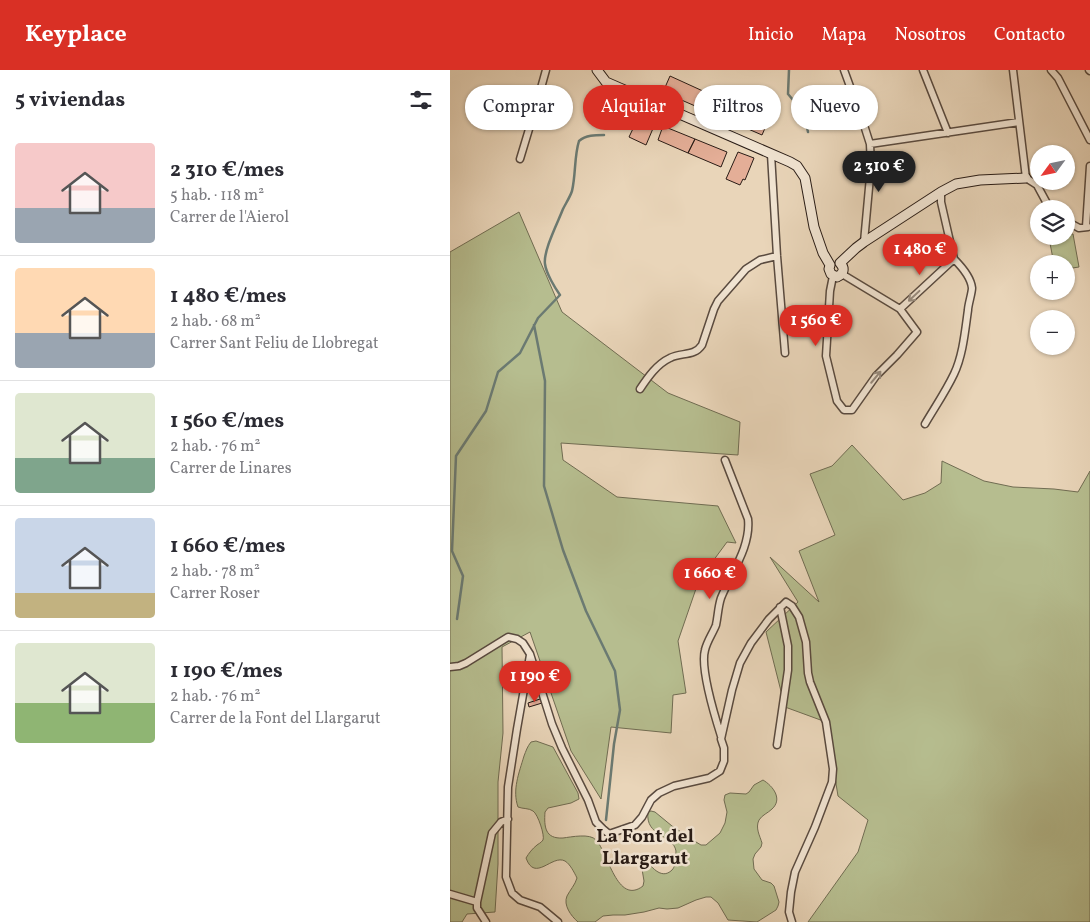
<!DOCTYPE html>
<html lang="es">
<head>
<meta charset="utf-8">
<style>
	body { margin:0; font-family:Vollkorn,serif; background:#f2f2f3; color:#2b2b33; height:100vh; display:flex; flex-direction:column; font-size:19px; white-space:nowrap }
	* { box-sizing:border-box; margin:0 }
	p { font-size:16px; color:#7c7c81 }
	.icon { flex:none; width:28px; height:28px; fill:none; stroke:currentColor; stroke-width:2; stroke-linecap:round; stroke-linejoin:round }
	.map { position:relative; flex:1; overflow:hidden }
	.details { display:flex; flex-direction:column; background:#fff; width:450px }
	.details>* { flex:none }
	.hud { position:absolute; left:15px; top:15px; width:475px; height:45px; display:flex; gap:10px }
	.needle { width:32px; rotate:237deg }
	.controls { position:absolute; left:580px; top:75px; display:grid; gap:10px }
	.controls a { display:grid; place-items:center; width:45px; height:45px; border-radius:50%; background:#fff; box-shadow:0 1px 4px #0004; font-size:25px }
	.price { position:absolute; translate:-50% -42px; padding:0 11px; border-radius:18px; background:#d93025; color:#fff; font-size:16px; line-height:32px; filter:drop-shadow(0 1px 2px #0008) }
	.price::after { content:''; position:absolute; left:50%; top:30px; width:15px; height:11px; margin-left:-8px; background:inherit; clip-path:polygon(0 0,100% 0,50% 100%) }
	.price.selected { background:#222; color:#fff }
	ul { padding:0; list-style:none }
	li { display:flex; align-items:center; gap:15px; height:125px; padding:0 15px }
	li+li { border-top:1px solid #e1e1e2 }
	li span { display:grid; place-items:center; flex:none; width:140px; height:100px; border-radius:5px; color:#555 }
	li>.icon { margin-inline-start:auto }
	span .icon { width:60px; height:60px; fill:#fffc; stroke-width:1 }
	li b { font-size:21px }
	h2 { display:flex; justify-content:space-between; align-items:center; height:60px; padding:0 15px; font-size:21px }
	.tag { padding:0 18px; border-radius:22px; background:#fff; box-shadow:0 1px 4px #0004; font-size:18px; line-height:45px }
	.tag.selected { background:#d93025; color:#fff }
	header { display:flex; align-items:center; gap:30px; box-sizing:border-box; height:70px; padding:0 25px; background:#d93025; color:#fff }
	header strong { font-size:24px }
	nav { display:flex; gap:28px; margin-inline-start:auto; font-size:18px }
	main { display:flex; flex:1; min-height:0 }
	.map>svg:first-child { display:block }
</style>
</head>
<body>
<header>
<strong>Keyplace</strong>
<nav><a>Inicio</a><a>Mapa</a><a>Nosotros</a><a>Contacto</a></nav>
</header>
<main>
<section class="details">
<h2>5 viviendas<svg class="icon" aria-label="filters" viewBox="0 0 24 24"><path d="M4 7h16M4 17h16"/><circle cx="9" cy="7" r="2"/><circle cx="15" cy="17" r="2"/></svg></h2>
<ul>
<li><span style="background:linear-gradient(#f6c9c9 65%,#9aa5b1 0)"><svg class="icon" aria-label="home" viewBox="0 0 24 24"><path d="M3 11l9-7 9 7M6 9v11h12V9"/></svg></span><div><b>2 310 €/mes</b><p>5 hab. · 118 m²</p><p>Carrer de l'Aierol</p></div></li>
<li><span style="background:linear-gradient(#ffd9b3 65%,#9aa5b1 0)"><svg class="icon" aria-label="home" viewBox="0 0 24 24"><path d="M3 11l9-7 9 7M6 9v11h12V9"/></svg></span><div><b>1 480 €/mes</b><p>2 hab. · 68 m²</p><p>Carrer Sant Feliu de Llobregat</p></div></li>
<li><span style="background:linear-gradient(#dfe7d0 65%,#7fa58c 0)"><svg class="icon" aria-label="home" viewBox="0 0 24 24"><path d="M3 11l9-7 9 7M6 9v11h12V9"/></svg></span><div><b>1 560 €/mes</b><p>2 hab. · 76 m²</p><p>Carrer de Linares</p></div></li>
<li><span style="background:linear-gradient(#c9d6e8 75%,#c2b280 0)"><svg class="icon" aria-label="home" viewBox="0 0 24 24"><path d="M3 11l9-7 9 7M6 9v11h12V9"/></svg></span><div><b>1 660 €/mes</b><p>2 hab. · 78 m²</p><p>Carrer Roser</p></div></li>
<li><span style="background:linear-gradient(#dfe7d0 60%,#8fb573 0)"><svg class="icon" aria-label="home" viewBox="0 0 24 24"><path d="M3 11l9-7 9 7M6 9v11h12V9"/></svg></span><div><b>1 190 €/mes</b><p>2 hab. · 76 m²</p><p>Carrer de la Font del Llargarut</p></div></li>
</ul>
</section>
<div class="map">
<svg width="640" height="852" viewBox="0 0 640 852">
	<rect width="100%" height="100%" fill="#e9d5b9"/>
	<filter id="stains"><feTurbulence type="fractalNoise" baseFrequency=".004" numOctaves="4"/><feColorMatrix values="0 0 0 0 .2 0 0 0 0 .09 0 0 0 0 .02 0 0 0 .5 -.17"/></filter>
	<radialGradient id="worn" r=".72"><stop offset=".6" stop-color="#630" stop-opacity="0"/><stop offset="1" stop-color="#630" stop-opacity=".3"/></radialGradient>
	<path fill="#b6bd8f" stroke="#706c52" d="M69 142 112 242 218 323 290 352 288 385 111 373 113 390 167 427 268 436 286 473 277 472 249 510 228 571 236 623 223 625 221 663 161 657 151 729 121 681 80 562 52 577 53 663 48 712V794L45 842 17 844 12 852H0V182Z
		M623 164 629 197 616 199V194H604L599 168 616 166V165Z
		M402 375 453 430 475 423 491 413 492 391 534 411 563 417 604 419 628 422 640 401V852H358L408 782 418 750 388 726 376 652 335 637 316 562 348 532 320 487 369 532 349 481 385 465 360 404 382 396Z
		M86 671 103 677 128 723 129 729 121 733 98 738 95 742C94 757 95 769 113 768 121 767 140 763 146 770 158 782 167 836 193 816L194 811 191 793 194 788C200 795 211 811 222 800 225 797 225 792 225 789 225 788 226 782 226 781 223 764 195 767 198 742L201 741 205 742 222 756 246 772 251 775H256L270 763 275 753 277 742 274 730 275 725 280 723 296 724 299 722 304 715 313 710C323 716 333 729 322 739 318 743 312 745 309 750 305 758 310 766 312 773L311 777 305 784 303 789 304 799 312 810 321 813 324 816 329 832 328 836 326 840 307 852 278 850 268 833 261 827H256L246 830 228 838 217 839 209 838 194 842 175 845H163L153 846 145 852H128C121 846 113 835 117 826 120 820 125 815 127 808 124 802 120 794 115 791 102 784 85 813 76 788 79 783 82 779 87 775 88 774 91 773 93 770 95 766 88 744 83 741 79 738 73 739 68 737 62 720 69 703 74 686 76 681 77 677 81 672Z"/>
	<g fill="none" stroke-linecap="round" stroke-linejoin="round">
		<path stroke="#6b7a72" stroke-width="2.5" d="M339 0 338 24 354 43 358 62
			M84 255 95 311 94 416 113 480 136 541 165 601 170 640 164 674 156 750
			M7 549 13 506 2 481 6 386 36 341 48 302 70 283 88 248 110 225C105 218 96 203 95 194 93 181 108 152 113 139 116 133 120 127 122 121 126 104 124 87 129 71 136 65 145 65 154 65"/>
	</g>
	<path fill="#e4ae97" stroke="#291c16" d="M220 6 266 27 259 42 213 22Z
		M273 29 319 49 312 65 266 45Z
		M191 42 207 49 196 75 179 67Z
		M213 56 245 69 238 83 208 70Z
		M245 69 277 82 271 97 238 83Z
		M288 82 304 88 295 110 293 109 290 115 276 109Z
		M90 629 92 633 79 637 78 633Z"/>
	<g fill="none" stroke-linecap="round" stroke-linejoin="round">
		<defs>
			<path id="street" d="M394 0 413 52 420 74 421 96 414 172
				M473 0 498 63
				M563 0 576 108 587 115 600 139
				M601 0 608 8 640 70
				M639 0 640 1
				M420 74 569 52
				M321 84 327 186 335 283
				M70 89 86 36 96 0
				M616 151 629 158 638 157
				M636 157 640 96
				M383 206 380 221 376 286 387 331 394 340H402L426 306 447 285 467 262 450 239 392 204
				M450 239 504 189
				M190 319C198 307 207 294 220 288 231 282 244 287 252 275L264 239 268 231 296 199 310 190 327 186
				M475 354C485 337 496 321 504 304 513 285 515 261 518 240 518 235 522 223 522 218 521 208 511 196 504 189L491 132V122
				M80 585 67 659 58 717 56 807 62 823 70 830 90 837 108 852
				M0 597 9 596 16 593 58 567 67 569 73 573 80 584 102 654 112 678 138 730 146 752 153 759 159 764 185 755 192 747 201 730 209 723 224 716 259 708 270 701 274 691V678L271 669 282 620 290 593 301 573 319 549 336 532 342 536 349 547 356 572 358 603 360 612 376 652 383 699 382 712 365 757 345 802 341 822 339 842 342 852
				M271 666C265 647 250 598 255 580 257 571 263 563 266 555 268 546 268 537 271 528 281 503 301 477 298 449L275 390
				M327 675 338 600V576L330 537
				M0 824 27 832
				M36 852 27 838V832L42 763 51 752 58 749"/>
			<path id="secondary" d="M147 0 156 12 340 92 347 96 355 108 364 157 373 183 380 195
				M390 193 406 178 414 172 491 122 506 114 530 110 576 108
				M380 195 379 199 381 204 387 207C394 204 395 198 390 193"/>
		</defs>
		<use href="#street" stroke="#594a3f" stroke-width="9"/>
		<use href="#secondary" stroke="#291c16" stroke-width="11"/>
		<use href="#street" stroke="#f1e4d2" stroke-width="6"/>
		<use href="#secondary" stroke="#f1e4d2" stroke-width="9"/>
	</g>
	<defs><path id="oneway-shaft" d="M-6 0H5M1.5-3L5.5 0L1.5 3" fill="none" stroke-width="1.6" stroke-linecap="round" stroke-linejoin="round" transform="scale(1.25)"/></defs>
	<g stroke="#978a7d">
		<use href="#oneway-shaft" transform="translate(464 226) rotate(137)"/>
		<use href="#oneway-shaft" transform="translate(426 307) rotate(-50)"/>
	</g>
	<g text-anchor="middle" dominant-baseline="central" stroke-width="5" stroke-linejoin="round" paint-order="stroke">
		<g font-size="19" font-weight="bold" fill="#291c16" stroke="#f1e4d2">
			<text x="195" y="767">La Font del<tspan x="195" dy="22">Llargarut</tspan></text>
		</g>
	</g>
	<rect width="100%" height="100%" filter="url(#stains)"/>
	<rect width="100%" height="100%" fill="url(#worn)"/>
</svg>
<div class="controls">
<a><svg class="needle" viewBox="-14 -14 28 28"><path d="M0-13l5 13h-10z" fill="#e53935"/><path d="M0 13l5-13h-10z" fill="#7c7c81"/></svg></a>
<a><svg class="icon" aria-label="layers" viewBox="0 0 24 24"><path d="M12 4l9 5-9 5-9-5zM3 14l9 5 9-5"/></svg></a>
<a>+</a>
<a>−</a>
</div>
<b class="price selected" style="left:429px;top:123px">2 310 €</b>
<b class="price" style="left:470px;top:206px">1 480 €</b>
<b class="price" style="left:366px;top:277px">1 560 €</b>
<b class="price" style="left:260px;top:530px">1 660 €</b>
<b class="price" style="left:85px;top:633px">1 190 €</b>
<div class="hud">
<a class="tag">Comprar</a>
<a class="tag selected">Alquilar</a>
<a class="tag">Filtros</a>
<a class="tag">Nuevo</a>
</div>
</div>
</main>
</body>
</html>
